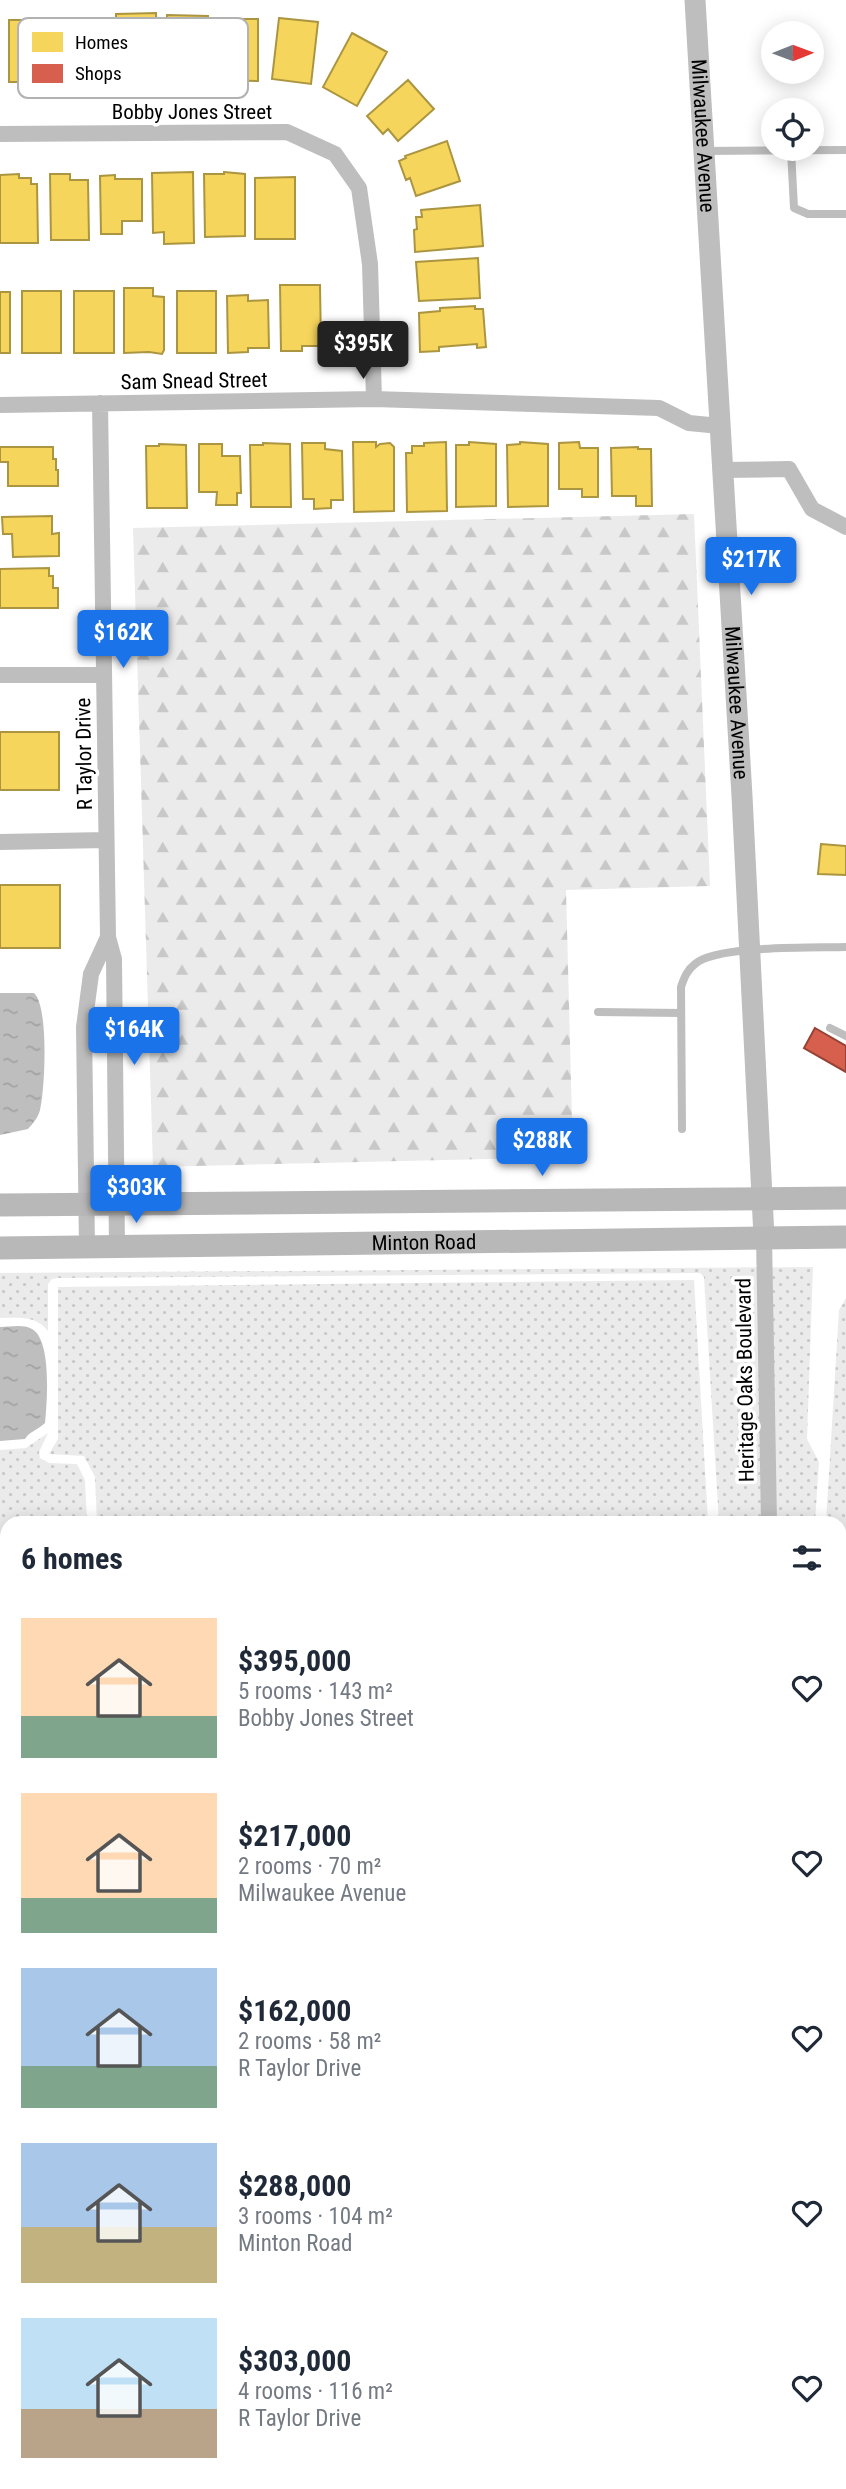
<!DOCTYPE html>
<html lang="en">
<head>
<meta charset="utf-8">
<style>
	body { margin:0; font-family:"Roboto Condensed",sans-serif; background:#f6f6f7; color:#1f2937; height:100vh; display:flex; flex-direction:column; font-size:26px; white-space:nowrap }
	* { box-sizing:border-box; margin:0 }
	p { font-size:23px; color:#747a83 }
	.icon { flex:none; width:38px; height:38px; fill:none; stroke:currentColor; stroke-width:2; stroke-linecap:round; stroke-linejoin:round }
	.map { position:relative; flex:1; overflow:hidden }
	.panel { position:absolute; left:0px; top:1516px; width:847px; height:975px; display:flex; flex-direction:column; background:#fff; border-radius:21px 21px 0 0; box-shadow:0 4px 18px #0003 }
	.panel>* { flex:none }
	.needle { width:46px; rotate:89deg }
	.fabs { position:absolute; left:761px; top:21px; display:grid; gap:14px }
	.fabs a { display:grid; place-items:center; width:63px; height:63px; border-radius:50%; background:#fff; box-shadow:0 4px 18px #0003; font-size:35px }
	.price { position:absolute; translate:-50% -60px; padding:0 16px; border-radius:7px; background:#1a73e8; color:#fff; font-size:23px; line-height:46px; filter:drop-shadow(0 2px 4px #0008) }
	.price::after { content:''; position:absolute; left:50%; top:42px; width:21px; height:16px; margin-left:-10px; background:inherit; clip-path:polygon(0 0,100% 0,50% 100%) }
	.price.current { background:#222; color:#fff }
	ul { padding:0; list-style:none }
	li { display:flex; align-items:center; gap:21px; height:175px; padding:0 21px }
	li span { display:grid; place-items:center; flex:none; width:196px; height:140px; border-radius:0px; color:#555 }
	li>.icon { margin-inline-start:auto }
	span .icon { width:84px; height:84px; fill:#fffc; stroke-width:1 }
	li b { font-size:30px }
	h2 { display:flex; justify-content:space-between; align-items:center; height:84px; padding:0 21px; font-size:30px }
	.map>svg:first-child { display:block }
</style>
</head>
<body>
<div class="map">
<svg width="846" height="2489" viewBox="0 0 846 2489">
	<defs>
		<pattern id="grass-dots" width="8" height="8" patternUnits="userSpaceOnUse" patternTransform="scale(1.75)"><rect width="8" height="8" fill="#ebebeb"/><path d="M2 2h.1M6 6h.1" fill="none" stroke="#c8c8c8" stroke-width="1.8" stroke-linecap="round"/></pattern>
		<pattern id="forest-firs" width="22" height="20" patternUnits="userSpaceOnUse" patternTransform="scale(1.75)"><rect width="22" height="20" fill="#ebebeb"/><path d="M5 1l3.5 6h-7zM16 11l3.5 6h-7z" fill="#c8c8c8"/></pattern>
		<pattern id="water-ripples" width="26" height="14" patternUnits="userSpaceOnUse" patternTransform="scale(1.75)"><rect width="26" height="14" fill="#bebebe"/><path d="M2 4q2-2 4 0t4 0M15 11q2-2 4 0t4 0" fill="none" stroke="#a2a2a2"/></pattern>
	</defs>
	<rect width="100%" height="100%" fill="#fff"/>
	<path fill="url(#grass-dots)" d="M813 1267 807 1439 819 1462 815 1522H719L704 1277 700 1273 58 1278 52 1279 48 1284V1331C36 1315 18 1318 0 1318V1273Z
		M694 1280 708 1522H97L95 1477 84 1456 49 1454 58 1439V1287Z
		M846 1298V1792L840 1793V1522H826L839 1310Z
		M48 1433 39 1452 40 1458 49 1463 77 1464 85 1480 87 1522H7V1980H0V1450L26 1448Z
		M846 1801V1842L840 1846V1802Z"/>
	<path fill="url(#forest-firs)" d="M694 514 710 886 566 890 573 1157 153 1167 133 528Z"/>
	<path fill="url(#water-ripples)" d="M0 993H34C49 1006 45 1090 40 1110 38 1118 33 1123 28 1129L0 1135Z
		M0 1327C10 1327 23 1324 32 1329 52 1340 47 1403 45 1423 38 1430 30 1431 25 1439L0 1441Z
		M846 1852V1937L840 1936V1857Z
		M0 2306H7V2421L0 2428V2366L3 2360 0 2348Z
		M336 2483H425V2489H340Z"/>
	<path fill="#f6d55c" stroke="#ac9540" stroke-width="2" d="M156 13 157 82H135V79H123V73H117L116 14Z
		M167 15 208 16 207 82H186L187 79H184L181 83H170L167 79Z
		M279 18 318 22 311 84 272 79Z
		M219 19H258V81L219 80Z
		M9 20H48V82H9Z
		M352 33 387 52 357 106 323 87Z
		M408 80 434 109 398 141 388 129 383 134 367 116Z
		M447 141 460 181 416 196 410 178 406 180 399 161 406 158 405 156Z
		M193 172 194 243 164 244V232L153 233 152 173Z
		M224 172 245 174V236L205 237 204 174H224Z
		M19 174V178H31V184H37L38 243H0V175Z
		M50 174H70V180H88L89 240H51Z
		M115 175V179H142V221H122V234H101L100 176Z
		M295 177V239H255V178Z
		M480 205 483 246 415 252 414 230 417 229 416 217H422L421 210Z
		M478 258 480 298 419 301 416 262Z
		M280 285H320L321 346H302V351H281Z
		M124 288H153V296L164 297V350L162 354 149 352 124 353Z
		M22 291H61V353H22Z
		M74 291H114V353H74Z
		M177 291H216V353H177Z
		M0 292H10V353H0Z
		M248 295V301L268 300 269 348H248V352L228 353 227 296Z
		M475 306V309H483L486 347 477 348V344L439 347V351L420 352 419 313 440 311V308Z
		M353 442H376V447L380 444 390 443 394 447V511L354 512Z
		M446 442 447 511 407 512 406 453H412V446H424V443Z
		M469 442 496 444V506L456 507V445H469Z
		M520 442 548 444V506L508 507 507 445 520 444Z
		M579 442 580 448H598V497H582V489H559V443Z
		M263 443 290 444 291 507H251L250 445H263Z
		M302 443H325V449L342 451 343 500H331V508L314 509V499H303Z
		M159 444 186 445 187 508H147L146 446H159Z
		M199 444H222V456H240L241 493H237V505H216L217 492H199Z
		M0 447H53V459H56V470H58V486H8V462H0Z
		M638 447V449H651L652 506H636V496H612L611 448Z
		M52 516V534L59 533V556L13 557 12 534H3L2 517Z
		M49 568V576H53V588H58V608H0V569Z
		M0 732H59V790H0Z
		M821 844 846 846V875L818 874Z
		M0 885H60V948H0Z
		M0 1735H5L6 1796H0Z
		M0 1889H7V1952H0Z
		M0 2195H7V2253H0Z
		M60 2483H105L108 2489H64Z
		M144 2483H191L188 2489H143L141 2488Z"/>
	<path fill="#d6604d" stroke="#964336" stroke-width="2" d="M815 1028 846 1046V1072L804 1048Z"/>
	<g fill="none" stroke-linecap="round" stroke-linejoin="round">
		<path stroke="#bebebe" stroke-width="8" d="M791 150 794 208 808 214H846
			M704 151 846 150
			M598 1012 681 1013
			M830 1028 846 1036
			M682 1129 681 987C684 978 687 970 695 964 717 945 814 948 846 947
			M840 1825 846 1823"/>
		<path stroke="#bebebe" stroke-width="16" d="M0 134 287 132 335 154 359 188 370 264 374 399
			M100 403 108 937 114 959 117 1247
			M0 405 374 399 659 408 689 423 720 426
			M723 470 789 469 812 509 846 527
			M0 675H104
			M0 842 106 840
			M764 1237 769 1522
			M87 1247 84 1027 91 974 108 937
			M0 1844H7
			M0 2155H7
			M840 2437H846
			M840 2479H846
			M577 2489V2483
			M764 2489V2483"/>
		<path stroke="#bebebe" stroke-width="21" id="s1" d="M695 0 742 796 764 1237"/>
		<g stroke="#b8b8b8" stroke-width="23">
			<path d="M0 1205 846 1198"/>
			<path id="s2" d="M0 1248 846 1237"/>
		</g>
	</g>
	<g text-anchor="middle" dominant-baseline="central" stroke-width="7" stroke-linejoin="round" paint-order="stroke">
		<g font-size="21" fill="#000" stroke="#fff">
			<text x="192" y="112">Bobby Jones Street</text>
			<text stroke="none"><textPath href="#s1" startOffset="136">Milwaukee Avenue</textPath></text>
			<text transform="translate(194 381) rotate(-1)">Sam Snead Street</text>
			<text stroke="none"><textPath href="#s1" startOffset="704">Milwaukee Avenue</textPath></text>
			<text transform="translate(84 754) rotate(-91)">R Taylor Drive</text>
			<text stroke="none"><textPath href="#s2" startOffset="424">Minton Road</textPath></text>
			<text transform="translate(745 1380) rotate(-91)">Heritage Oaks Boulevard</text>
		</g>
	</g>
	<rect x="18" y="18" width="230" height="80" rx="10" fill="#fff" stroke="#b2b2b2" stroke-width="2"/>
	<rect x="32" y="32" width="31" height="20" fill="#f6d55c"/>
	<rect x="32" y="64" width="31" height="19" fill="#d6604d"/>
	<g font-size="19" fill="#000">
		<text x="75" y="49">Homes</text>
		<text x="75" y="80">Shops</text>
	</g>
</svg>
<div class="fabs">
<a><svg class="needle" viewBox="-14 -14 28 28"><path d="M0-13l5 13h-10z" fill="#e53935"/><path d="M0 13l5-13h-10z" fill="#747a83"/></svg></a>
<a><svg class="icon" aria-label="locate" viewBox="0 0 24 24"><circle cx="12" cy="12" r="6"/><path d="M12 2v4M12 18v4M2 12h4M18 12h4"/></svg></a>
</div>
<b class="price current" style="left:363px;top:381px">$395K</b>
<b class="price" style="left:751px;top:597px">$217K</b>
<b class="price" style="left:123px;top:670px">$162K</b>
<b class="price" style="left:134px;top:1067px">$164K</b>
<b class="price" style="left:542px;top:1178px">$288K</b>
<b class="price" style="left:136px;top:1225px">$303K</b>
<section class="panel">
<h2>6 homes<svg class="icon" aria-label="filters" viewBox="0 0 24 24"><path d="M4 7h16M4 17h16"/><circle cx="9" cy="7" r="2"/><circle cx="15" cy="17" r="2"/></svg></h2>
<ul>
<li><span style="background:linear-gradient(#ffd9b3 70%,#7fa58c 0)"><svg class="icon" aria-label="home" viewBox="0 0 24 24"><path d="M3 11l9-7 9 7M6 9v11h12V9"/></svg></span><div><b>$395,000</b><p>5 rooms · 143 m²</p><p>Bobby Jones Street</p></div><svg class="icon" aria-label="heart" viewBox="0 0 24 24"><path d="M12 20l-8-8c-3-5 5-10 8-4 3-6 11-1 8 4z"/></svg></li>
<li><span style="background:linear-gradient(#ffd9b3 75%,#7fa58c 0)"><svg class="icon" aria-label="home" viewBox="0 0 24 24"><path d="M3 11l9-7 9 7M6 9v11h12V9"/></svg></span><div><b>$217,000</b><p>2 rooms · 70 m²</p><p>Milwaukee Avenue</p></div><svg class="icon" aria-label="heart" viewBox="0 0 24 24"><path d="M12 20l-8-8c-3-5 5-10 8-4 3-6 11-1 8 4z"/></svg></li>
<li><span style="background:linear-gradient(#a9c7e8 70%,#7fa58c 0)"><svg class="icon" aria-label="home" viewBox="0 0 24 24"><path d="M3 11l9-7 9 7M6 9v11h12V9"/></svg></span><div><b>$162,000</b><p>2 rooms · 58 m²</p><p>R Taylor Drive</p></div><svg class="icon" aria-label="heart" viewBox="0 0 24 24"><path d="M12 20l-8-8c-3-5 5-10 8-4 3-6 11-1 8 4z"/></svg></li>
<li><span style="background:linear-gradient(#a9c7e8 60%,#c2b280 0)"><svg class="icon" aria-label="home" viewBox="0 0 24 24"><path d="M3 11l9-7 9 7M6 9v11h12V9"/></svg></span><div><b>$288,000</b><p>3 rooms · 104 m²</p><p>Minton Road</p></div><svg class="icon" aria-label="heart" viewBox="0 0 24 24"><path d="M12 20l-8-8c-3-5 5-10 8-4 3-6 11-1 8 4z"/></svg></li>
<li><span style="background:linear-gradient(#bfe0f5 65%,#b9a48a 0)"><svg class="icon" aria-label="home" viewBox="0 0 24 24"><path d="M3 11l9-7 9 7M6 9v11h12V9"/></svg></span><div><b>$303,000</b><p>4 rooms · 116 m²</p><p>R Taylor Drive</p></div><svg class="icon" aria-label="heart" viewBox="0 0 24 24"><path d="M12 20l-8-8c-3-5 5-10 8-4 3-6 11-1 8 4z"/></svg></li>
</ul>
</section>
</div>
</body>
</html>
